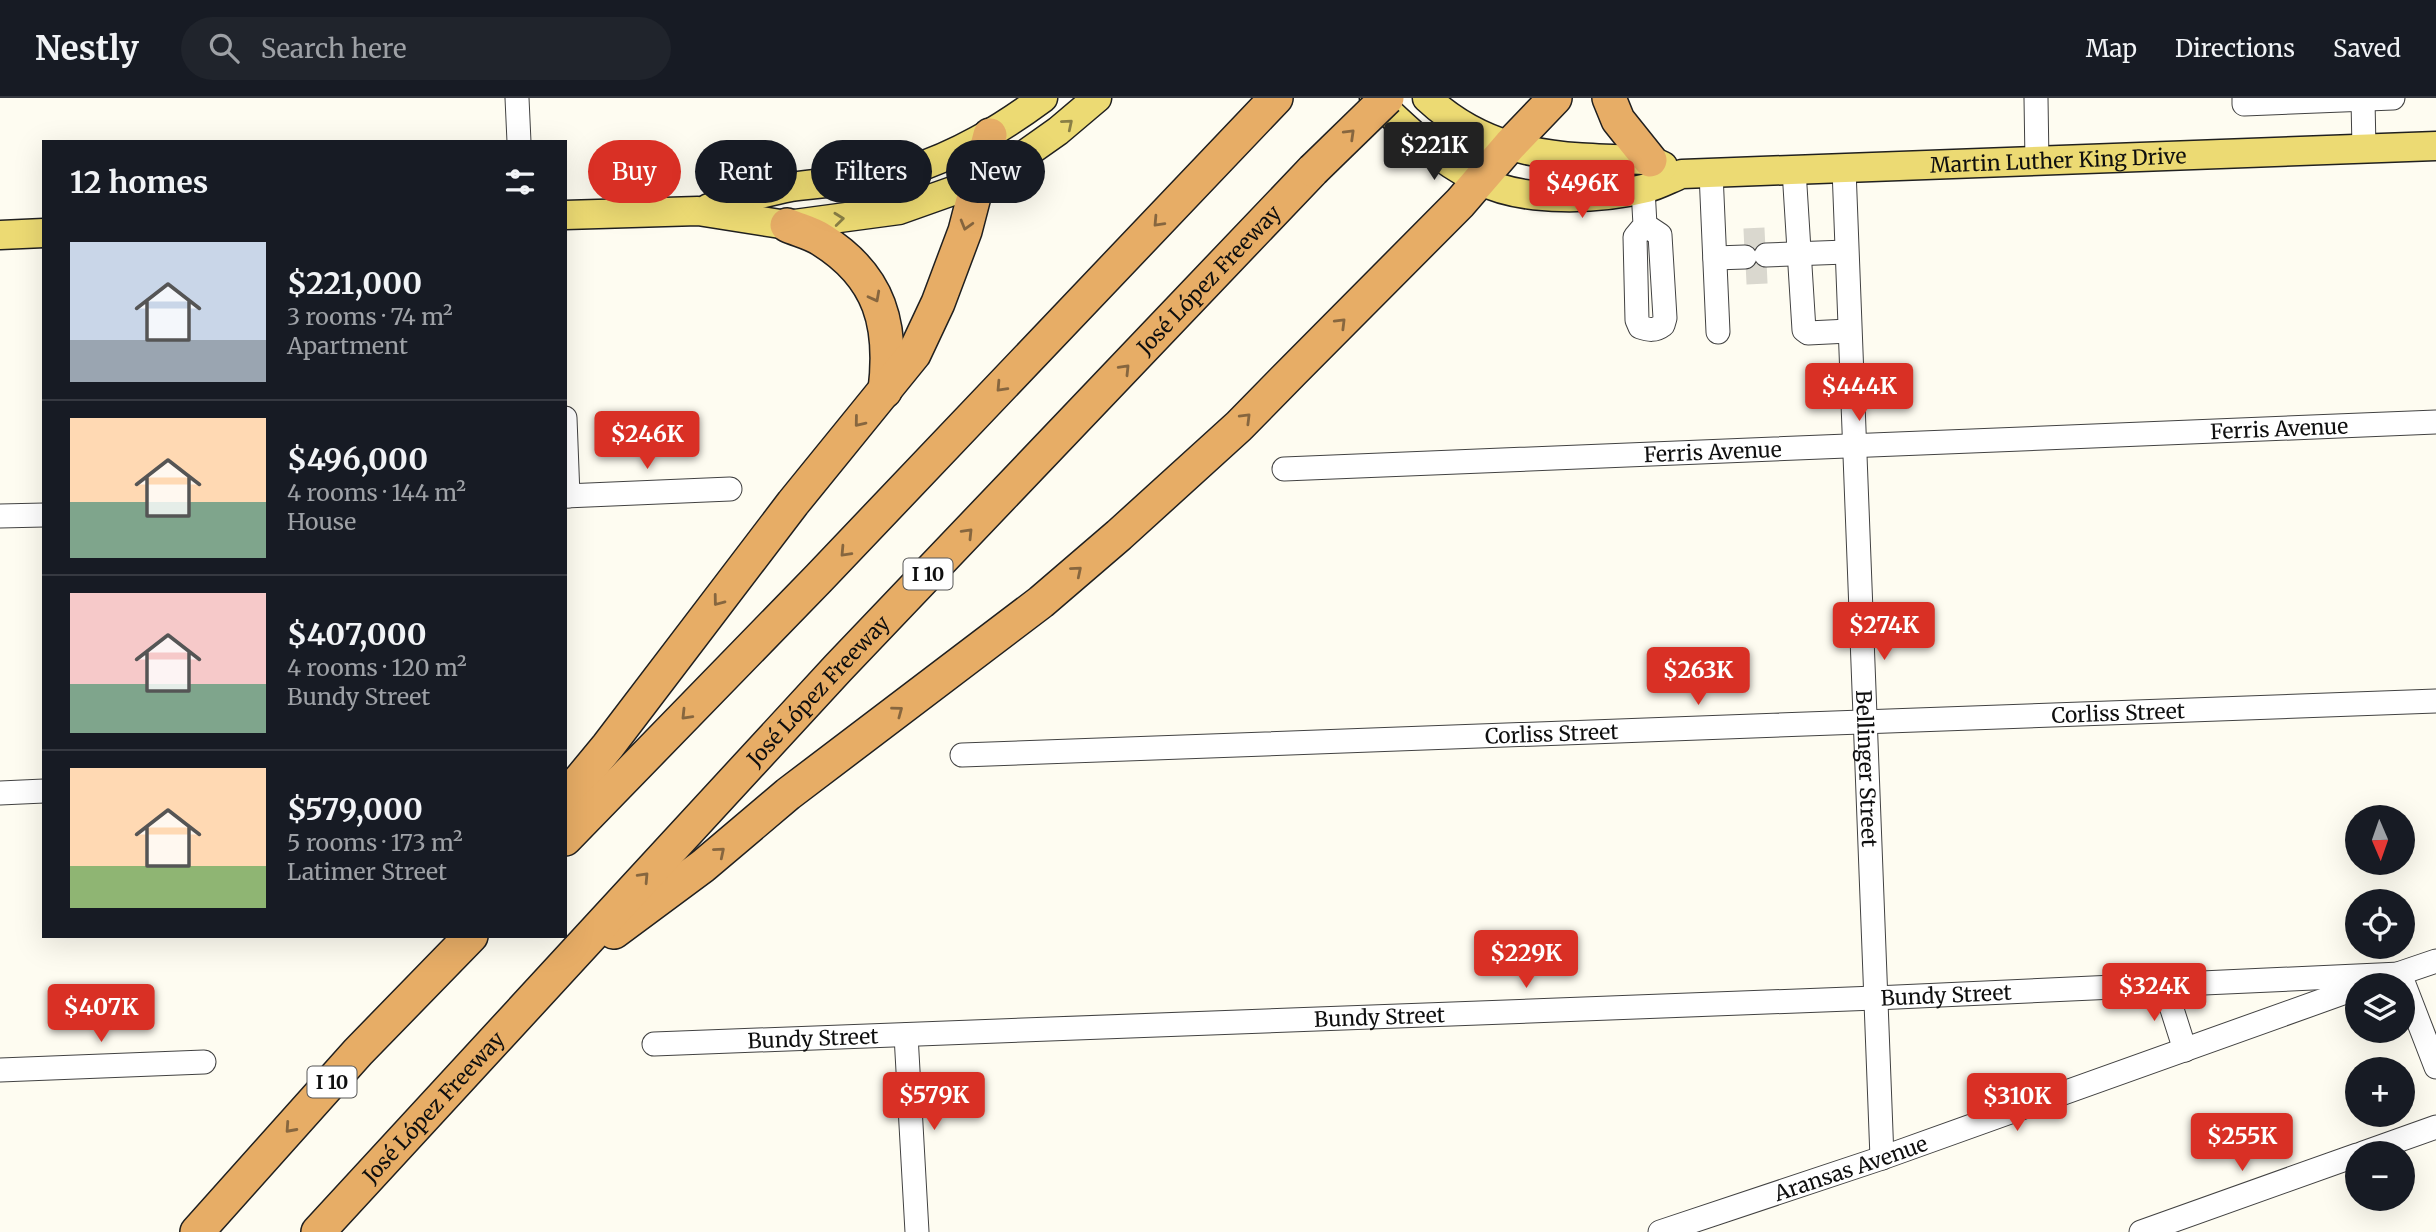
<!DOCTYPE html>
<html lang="en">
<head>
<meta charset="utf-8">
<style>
	body { margin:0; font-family:Merriweather,serif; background:#20242c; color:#f1f3f6; height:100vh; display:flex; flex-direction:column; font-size:26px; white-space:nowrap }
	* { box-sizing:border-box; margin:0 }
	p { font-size:23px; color:#9ea1a6 }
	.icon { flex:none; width:38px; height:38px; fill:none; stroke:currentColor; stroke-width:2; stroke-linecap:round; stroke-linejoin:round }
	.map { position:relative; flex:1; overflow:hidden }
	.side { position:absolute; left:42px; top:42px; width:525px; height:798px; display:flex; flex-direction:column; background:#171b24; border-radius:0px; box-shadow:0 7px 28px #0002 }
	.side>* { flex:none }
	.top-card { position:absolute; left:588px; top:42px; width:665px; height:63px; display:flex; gap:14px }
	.needle { width:46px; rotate:178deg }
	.tools { position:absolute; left:2345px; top:707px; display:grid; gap:14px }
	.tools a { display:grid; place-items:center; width:70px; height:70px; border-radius:50%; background:#171b24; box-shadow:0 7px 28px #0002; font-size:35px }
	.price { position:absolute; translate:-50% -60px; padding:0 16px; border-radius:7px; background:#d93025; color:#fff; font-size:23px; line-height:46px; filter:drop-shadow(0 2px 4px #0008) }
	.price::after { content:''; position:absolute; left:50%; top:42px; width:21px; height:16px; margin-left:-10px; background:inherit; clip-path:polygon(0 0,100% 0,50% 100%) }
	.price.current { background:#222; color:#fff }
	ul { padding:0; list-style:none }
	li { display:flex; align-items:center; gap:21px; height:175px; padding:0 28px }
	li+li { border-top:2px solid #363941 }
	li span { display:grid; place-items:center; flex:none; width:196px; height:140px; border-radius:0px; color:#555 }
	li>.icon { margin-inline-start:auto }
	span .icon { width:84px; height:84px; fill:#fffc; stroke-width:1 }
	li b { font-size:30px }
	h2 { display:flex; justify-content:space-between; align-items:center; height:84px; padding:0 28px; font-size:30px }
	.pill { padding:0 24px; border-radius:32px; background:#171b24; box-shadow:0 7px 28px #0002; font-size:24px; line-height:63px }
	.pill.current { background:#d93025; color:#fff }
	header { display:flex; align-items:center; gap:42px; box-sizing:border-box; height:98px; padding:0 35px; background:#171b24; border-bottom:2px solid #363941 }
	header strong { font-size:33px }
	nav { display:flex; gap:38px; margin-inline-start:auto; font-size:24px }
	.search { width:490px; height:63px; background:#20242c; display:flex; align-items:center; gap:18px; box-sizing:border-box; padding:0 24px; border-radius:38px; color:#9ea1a6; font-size:26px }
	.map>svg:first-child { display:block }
</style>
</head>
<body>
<header>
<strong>Nestly</strong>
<div class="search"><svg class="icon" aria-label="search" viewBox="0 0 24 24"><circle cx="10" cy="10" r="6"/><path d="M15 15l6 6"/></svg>Search here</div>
<nav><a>Map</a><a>Directions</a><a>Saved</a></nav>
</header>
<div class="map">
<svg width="2436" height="1134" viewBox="0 0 2436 1134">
	<rect width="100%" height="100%" fill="#fefcf1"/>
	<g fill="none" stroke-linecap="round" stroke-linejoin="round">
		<path stroke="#dad8cf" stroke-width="23" stroke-dasharray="23 11" stroke-linecap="butt" d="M1744 142 1765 141
			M1746 175 1767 174"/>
		<defs>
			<g id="minor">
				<path d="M517 0 519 44"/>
				<path d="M2036 0 2037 64"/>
				<path d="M2244 0V6L2393 0"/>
				<path d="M2363 2 2364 51"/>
				<path id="s1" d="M1844 71 1882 1060"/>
				<path d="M1794 72 1804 232 1808 235 1849 233"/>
				<path d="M1711 75 1718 234"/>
				<path d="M1643 91 1645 127 1635 139 1637 222 1640 229C1649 232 1655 233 1663 227L1665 220 1660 137 1645 127"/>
				<path d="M1766 157 1846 154"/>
				<path d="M1715 160 1745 159"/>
				<path d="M565 320 568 398"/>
				<path id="s2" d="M1284 371 2436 324"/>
				<path d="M565 398 730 391"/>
				<path d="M0 418 44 417"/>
				<path id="s3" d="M962 657 2436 603"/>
				<path d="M0 695 44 693"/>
				<path d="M2386 880 2436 863"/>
				<path d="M2164 886 2185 952"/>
				<path d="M906 937 917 1134"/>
				<path id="s4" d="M654 946 1875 900 2400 876 2436 969"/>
				<path d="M0 972 204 964"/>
				<path d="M2363 1055 2436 1029"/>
				<path id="s5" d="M1660 1134 1882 1060 2357 890"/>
				<path d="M2141 1134 2357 1057"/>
			</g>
			<g id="major">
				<path id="s6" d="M1374 0C1406 31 1438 62 1479 82 1524 105 1599 102 1647 90 1659 87 1671 80 1682 76L2436 48"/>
				<path d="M1427 0C1492 61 1566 60 1650 62L1663 68"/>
				<path d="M709 110C736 103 764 94 791 89 830 83 870 84 907 73 958 57 1001 31 1043 0"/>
				<path d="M565 117 698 113 787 127 899 112 978 84 1014 64 1058 33 1097 0"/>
				<path d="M0 137 44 135"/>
			</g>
			<g id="highway">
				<path d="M1609 0 1618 22 1650 62"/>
				<path d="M787 127C798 132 812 135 822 142 881 179 893 228 885 293"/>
				<path d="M565 700 608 648 793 405 914 256 938 205 965 133 990 37"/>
				<path d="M565 741 819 480 1276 0"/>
				<path d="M614 834 703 768 788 696 1041 504 1119 437 1239 328 1293 273 1460 105 1510 47 1555 0"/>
				<path d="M197 1134 358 954 471 838"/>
				<path id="s7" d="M318 1134 838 570 1313 72"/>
			</g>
		</defs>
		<use href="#minor" stroke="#424242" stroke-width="25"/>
		<use href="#major" stroke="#202020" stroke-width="31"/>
		<use href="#highway" stroke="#202020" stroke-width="36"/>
		<use href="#minor" stroke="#fff" stroke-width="23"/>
		<use href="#major" stroke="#ecda73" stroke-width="28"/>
		<use href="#highway" stroke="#e7ad66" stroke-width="33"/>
		<defs>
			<path id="highway-bridge" d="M1313 72 1387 0"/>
		</defs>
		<use href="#highway-bridge" stroke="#202020" stroke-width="36" stroke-linecap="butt"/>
		<use href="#highway-bridge" stroke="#e7ad66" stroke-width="33"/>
	</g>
	<defs><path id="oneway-chevron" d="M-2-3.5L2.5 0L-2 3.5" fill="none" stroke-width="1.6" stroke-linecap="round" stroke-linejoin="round" transform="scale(1.75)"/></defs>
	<g stroke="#897f46">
		<use href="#oneway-chevron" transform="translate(1068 26) rotate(-40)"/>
		<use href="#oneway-chevron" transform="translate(839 121) rotate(-6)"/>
	</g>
	<g stroke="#86663f">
		<use href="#oneway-chevron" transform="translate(1350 36) rotate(-44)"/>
		<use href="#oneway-chevron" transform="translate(1158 124) rotate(133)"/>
		<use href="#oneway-chevron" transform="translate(966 127) rotate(106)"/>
		<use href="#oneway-chevron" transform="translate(875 199) rotate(62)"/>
		<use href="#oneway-chevron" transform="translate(1341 225) rotate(-45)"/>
		<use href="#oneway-chevron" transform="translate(1125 271) rotate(-46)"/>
		<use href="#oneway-chevron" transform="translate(1001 289) rotate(133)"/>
		<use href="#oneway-chevron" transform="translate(1246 320) rotate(-45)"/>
		<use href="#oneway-chevron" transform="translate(859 324) rotate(129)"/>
		<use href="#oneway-chevron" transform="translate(968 435) rotate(-46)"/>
		<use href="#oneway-chevron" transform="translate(845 454) rotate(133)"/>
		<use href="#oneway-chevron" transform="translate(1077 473) rotate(-40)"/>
		<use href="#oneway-chevron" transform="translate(718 503) rotate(127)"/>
		<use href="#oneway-chevron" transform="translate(898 613) rotate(-37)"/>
		<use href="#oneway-chevron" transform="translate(686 617) rotate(134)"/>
		<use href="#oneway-chevron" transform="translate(720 754) rotate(-40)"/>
		<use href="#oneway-chevron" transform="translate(644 779) rotate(-47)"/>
		<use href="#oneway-chevron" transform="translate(290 1030) rotate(132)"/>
	</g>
	<g text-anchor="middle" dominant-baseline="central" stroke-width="7" stroke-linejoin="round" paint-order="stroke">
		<g fill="#fff" stroke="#575757" stroke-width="2">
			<rect x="903.5" y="460.5" width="49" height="31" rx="5"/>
			<rect x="307.5" y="968.5" width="49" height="31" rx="5"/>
		</g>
		<g font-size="19" font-weight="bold" fill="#0f0f0f">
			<text x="928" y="476">I 10</text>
			<text x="332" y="984">I 10</text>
		</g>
		<g font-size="21" fill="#0f0f0f" stroke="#fff">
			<text stroke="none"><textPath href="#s6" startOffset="719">Martin Luther King Drive</textPath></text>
			<text stroke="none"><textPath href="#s7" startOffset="1304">José López Freeway</textPath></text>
			<text stroke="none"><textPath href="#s2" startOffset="996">Ferris Avenue</textPath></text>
			<text stroke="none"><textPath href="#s2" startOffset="429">Ferris Avenue</textPath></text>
			<text stroke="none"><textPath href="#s7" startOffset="737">José López Freeway</textPath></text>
			<text stroke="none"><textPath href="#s3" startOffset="1157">Corliss Street</textPath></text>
			<text stroke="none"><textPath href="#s3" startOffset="590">Corliss Street</textPath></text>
			<text stroke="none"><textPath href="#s1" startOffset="600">Bellinger Street</textPath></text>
			<text stroke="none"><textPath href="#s4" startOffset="1293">Bundy Street</textPath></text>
			<text stroke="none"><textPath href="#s4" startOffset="726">Bundy Street</textPath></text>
			<text stroke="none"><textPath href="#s4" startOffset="159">Bundy Street</textPath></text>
			<text stroke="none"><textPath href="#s7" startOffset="170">José López Freeway</textPath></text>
			<text stroke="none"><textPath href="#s5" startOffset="201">Aransas Avenue</textPath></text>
		</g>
	</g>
</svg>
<div class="tools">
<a><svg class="needle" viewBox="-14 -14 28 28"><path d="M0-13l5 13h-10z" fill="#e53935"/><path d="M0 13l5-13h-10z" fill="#9ea1a6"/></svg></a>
<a><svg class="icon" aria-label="locate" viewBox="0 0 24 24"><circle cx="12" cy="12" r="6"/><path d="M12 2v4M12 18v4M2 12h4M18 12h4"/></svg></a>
<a><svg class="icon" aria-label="layers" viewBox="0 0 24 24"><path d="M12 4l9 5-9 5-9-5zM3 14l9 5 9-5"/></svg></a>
<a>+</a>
<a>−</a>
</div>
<b class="price current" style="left:1434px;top:84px">$221K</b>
<b class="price" style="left:1582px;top:122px">$496K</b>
<b class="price" style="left:1859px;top:325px">$444K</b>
<b class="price" style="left:647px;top:373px">$246K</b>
<b class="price" style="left:1884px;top:564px">$274K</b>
<b class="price" style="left:1698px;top:609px">$263K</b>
<b class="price" style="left:1526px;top:892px">$229K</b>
<b class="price" style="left:2154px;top:925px">$324K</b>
<b class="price" style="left:101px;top:946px">$407K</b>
<b class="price" style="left:934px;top:1034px">$579K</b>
<b class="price" style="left:2017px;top:1035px">$310K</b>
<b class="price" style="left:2242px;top:1075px">$255K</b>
<div class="top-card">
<a class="pill current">Buy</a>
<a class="pill">Rent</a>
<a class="pill">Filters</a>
<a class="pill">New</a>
</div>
<section class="side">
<h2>12 homes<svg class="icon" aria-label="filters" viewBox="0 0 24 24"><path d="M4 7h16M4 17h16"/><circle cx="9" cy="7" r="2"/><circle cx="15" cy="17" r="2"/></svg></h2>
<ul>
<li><span style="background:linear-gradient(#c9d6e8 70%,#9aa5b1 0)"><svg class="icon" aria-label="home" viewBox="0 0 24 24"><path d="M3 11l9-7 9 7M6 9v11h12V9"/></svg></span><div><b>$221,000</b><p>3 rooms · 74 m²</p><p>Apartment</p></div></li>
<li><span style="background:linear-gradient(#ffd9b3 60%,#7fa58c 0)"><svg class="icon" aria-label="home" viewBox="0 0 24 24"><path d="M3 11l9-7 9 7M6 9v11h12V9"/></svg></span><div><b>$496,000</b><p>4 rooms · 144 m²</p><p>House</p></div></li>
<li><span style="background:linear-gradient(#f6c9c9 65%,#7fa58c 0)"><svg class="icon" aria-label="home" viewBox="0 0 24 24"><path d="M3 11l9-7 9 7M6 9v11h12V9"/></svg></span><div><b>$407,000</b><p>4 rooms · 120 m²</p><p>Bundy Street</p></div></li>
<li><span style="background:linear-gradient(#ffd9b3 70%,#8fb573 0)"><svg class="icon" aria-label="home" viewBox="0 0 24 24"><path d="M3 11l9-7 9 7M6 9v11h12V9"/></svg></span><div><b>$579,000</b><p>5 rooms · 173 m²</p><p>Latimer Street</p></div></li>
</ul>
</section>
</div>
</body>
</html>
